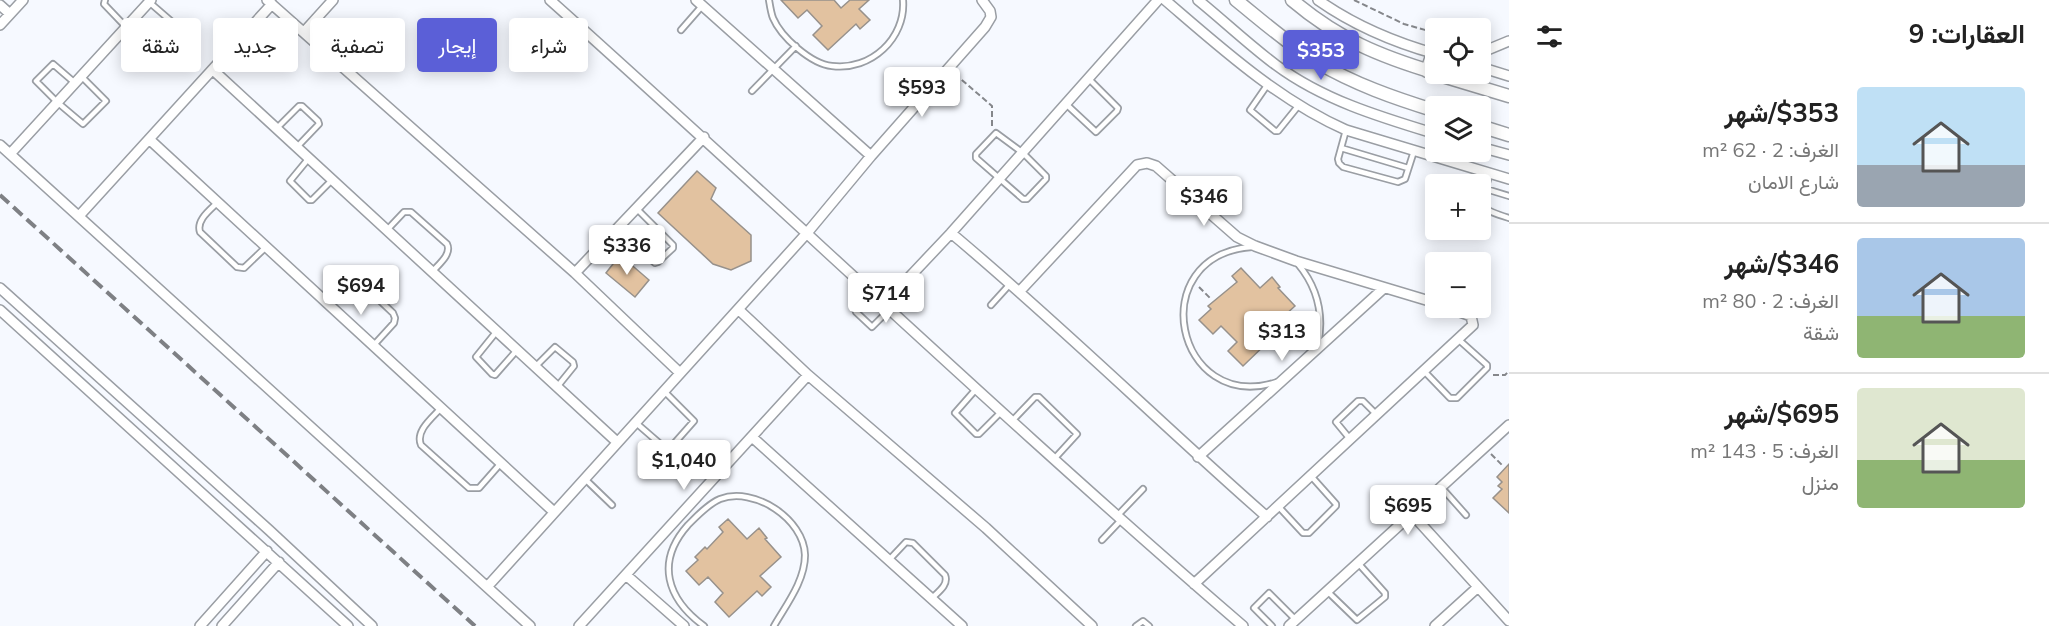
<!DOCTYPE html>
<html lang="ar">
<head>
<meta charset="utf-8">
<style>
	body { margin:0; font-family:Mulish,Vazirmatn,sans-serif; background:#f2f2f2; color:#222; direction:rtl; height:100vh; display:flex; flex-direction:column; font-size:22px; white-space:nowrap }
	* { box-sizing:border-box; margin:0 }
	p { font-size:20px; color:#767676 }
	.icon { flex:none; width:33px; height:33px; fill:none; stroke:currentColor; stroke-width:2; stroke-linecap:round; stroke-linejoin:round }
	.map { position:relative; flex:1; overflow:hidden; direction:ltr }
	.sheet { display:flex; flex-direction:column; background:#fff; width:540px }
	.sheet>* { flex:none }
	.top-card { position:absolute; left:18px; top:18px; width:570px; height:54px; direction:rtl; display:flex; gap:12px }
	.buttons { position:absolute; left:1425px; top:18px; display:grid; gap:12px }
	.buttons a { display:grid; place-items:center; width:66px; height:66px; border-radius:6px; background:#fff; box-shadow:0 3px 15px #0003; font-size:30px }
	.price { position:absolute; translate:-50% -51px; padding:0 14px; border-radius:6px; background:#fff; color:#222; font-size:20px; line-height:39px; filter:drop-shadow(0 2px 3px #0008) }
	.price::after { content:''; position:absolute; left:50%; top:36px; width:18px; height:14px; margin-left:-9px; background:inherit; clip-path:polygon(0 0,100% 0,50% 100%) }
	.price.current { background:#5b5fd7; color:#fff }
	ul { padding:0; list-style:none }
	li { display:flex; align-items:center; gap:18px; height:150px; padding:0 24px }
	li+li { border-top:2px solid #e0e0e0 }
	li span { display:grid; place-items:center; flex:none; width:168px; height:120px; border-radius:6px; color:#555 }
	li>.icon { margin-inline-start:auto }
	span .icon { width:72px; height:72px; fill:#fffc; stroke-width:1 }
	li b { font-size:26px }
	h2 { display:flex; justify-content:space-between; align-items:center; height:72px; padding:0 24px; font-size:26px }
	.chip { padding:0 21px; border-radius:6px; background:#fff; box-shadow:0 3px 15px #0003; font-size:21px; line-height:54px }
	.chip.current { background:#5b5fd7; color:#fff }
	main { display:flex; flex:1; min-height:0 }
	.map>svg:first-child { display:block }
</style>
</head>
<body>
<main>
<section class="sheet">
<h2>العقارات: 9<svg class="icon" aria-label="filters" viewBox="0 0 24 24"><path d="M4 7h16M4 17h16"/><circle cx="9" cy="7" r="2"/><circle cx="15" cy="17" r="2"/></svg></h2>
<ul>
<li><span style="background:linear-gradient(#bfe0f5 65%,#9aa5b1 0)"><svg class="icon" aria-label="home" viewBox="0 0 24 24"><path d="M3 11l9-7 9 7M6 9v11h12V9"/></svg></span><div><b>$353/شهر</b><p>الغرف: 2 · 62 m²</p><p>شارع الامان</p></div></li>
<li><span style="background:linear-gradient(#a9c7e8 65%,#8fb573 0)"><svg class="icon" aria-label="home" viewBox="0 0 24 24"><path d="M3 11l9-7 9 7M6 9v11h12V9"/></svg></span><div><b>$346/شهر</b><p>الغرف: 2 · 80 m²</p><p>شقة</p></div></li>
<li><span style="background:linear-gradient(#dfe7d0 60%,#8fb573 0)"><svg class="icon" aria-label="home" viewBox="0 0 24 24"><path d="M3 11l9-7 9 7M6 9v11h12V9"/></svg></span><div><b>$695/شهر</b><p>الغرف: 5 · 143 m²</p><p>منزل</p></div></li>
</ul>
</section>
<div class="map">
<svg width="1509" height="626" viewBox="0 0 1509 626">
	<rect width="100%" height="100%" fill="#f6f9ff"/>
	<path fill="#e2c2a0" stroke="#97918b" stroke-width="1.5" d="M781 0H834L841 8 850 0H869L859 9 870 20 860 29 856 24 828 50 813 35 822 26 807 10 798 18Z
		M697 171 716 188 711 199 751 235V261L731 270 713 264 658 213Z
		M620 255 649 280 635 297 606 273Z
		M1241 268 1260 288 1272 277 1280 287 1278 288 1295 306 1274 325 1284 337 1275 345 1270 340 1243 366 1228 351 1237 342 1221 326 1213 334 1199 320 1211 309 1208 306 1237 282 1232 276Z
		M1509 464V513L1493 498 1502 489 1498 486 1502 482 1497 477Z
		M728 519 747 539 759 528 767 538 765 539 781 557 760 576 771 587 762 596 757 591 729 617 715 602 723 593 708 577 699 585 686 571 698 560 695 557 705 547 707 549 723 532 719 527Z"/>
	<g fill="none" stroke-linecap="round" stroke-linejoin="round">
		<defs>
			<path id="service" d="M105 0 104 4 126 27
				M769 0C770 6 771 13 773 18 781 37 811 64 832 66 871 71 906 38 903 0
				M134 18 156 37H159L171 21 149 2
				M681 30 702 6
				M75 83 53 64 36 81 57 102 83 124 106 101 81 76
				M1268 84 1250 110 1275 131H1278L1299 105
				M752 91 796 46
				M1066 104 1096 132 1117 111 1118 108 1089 79
				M277 128 299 106H302L318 121 319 124 297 147
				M1346 130 1338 159 1339 163 1343 167 1398 182 1405 179 1414 151
				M996 133 1023 153 1046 176V179L1027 199H1023L976 158V154Z
				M1341 148 1408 168
				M309 158 290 181 309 200H312L332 180
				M1490 173C1481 206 1473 207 1509 218
				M1486 189 1509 196
				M218 202C210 210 196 220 200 232L237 267 244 268 266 247
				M617 229 655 263 658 262 673 248V245L636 208
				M387 230 404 212H411L447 244C452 254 439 264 432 272
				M1252 247C1142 255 1175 415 1277 382
				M1298 264C1318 288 1324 315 1318 345
				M871 292 855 309 856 312 872 327 889 310
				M324 301 347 277H355L393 313 395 318 394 323 373 346
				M991 305 1011 283
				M497 331 476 357 492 374 495 375 517 350
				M535 367 555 347 573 362 574 366 557 387
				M1424 371 1450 398H1457L1487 368V365L1458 339
				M977 388 955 413 976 434H979L1002 411
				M441 408C432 418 415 431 421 445L469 488H479L501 463
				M1013 420 1035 397H1039L1077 434 1055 458
				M635 422 665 448 671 447 694 421 664 391
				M1350 439 1336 422 1358 401H1363L1377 415
				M584 478 612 505
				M1441 487 1466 515
				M1278 506 1303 533H1309L1336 506V504L1311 476
				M1118 515 1143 489
				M1102 540 1122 519
				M889 560 906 542 913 543 945 575C949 585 938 592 931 599
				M1327 591 1357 620 1385 597V593L1358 563
				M704 626C667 599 655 562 688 525 697 516 708 504 720 499 754 486 804 519 805 555 805 581 786 605 774 626
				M1136 626 1143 621 1149 626
				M1272 626 1254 608 1269 593 1296 620"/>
			<path id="minor" d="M267 0 575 273 680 373
				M550 0C782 207 1007 423 1243 626
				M696 0 871 156
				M1165 0C1221 48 1278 100 1346 130L1509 179
				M1198 0C1224 21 1249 45 1276 65 1323 100 1380 117 1436 134
				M1318 0C1355 26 1393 42 1436 54
				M0 5 10 14
				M0 25 23 0
				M304 32 333 0
				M1480 53 1509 41
				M1480 67 1509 76
				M213 70 617 442
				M149 139 554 512
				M0 145 530 626
				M1480 147 1509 155
				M10 154 151 0
				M79 216 272 4
				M951 233C1060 324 1160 423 1267 517
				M575 273 704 137
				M0 288 269 530 372 626
				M1020 291 1137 165 1147 163 1156 166 1237 237 1255 246 1296 261 1436 303
				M884 304 951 233 1158 0
				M0 310 348 626
				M739 310 808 375 986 528 1092 626
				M752 437 962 626
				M1198 457 1384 288
				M1412 514 1509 621
				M626 575 684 626
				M1194 584 1473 325 1471 316 1449 308
				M487 587 807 233 871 156 985 27 991 17 990 11 982 0
				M200 626 267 551
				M222 626 279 562
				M579 626 808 375
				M1289 626 1509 425
				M1435 626 1478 587"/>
			<path id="tertiary" d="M1236 0C1262 21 1288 44 1317 62 1354 84 1394 98 1436 111
				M1292 0C1338 39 1379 56 1436 73
				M1427 71 1433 53
				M1436 74 1509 96
				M1480 126 1509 135"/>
		</defs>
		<use href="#service" stroke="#9a9ea4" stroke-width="8"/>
		<use href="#minor" stroke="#9a9ea4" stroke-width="12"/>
		<use href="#tertiary" stroke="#9a9ea4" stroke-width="15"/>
		<path stroke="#85878b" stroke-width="2" stroke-dasharray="6 3" stroke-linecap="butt" d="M1354 0 1404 24 1436 33
			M955 74 992 106V127
			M1199 287 1211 299
			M1493 375H1505L1509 371
			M1491 454 1502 465"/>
		<use href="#service" stroke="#fff" stroke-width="4.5"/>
		<use href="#minor" stroke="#fff" stroke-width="9"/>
		<use href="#tertiary" stroke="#fff" stroke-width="12"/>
		<path stroke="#7e8084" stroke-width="4" stroke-dasharray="12 6" stroke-linecap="butt" d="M0 195 475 626"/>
	</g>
</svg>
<div class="buttons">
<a><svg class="icon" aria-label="locate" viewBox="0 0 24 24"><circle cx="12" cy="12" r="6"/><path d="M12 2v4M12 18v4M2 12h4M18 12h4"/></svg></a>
<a><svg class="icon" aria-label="layers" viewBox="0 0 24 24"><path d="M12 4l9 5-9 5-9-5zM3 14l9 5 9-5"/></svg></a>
<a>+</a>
<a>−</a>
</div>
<b class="price current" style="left:1321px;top:81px">$353</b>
<b class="price" style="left:922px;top:118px">$593</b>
<b class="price" style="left:1204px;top:227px">$346</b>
<b class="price" style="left:627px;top:276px">$336</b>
<b class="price" style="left:361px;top:316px">$694</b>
<b class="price" style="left:886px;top:324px">$714</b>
<b class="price" style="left:1282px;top:362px">$313</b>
<b class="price" style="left:684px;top:491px">$1,040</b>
<b class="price" style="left:1408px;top:536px">$695</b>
<div class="top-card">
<a class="chip">شراء</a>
<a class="chip current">إيجار</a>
<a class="chip">تصفية</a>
<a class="chip">جديد</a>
<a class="chip">شقة</a>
</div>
</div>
</main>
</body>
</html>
